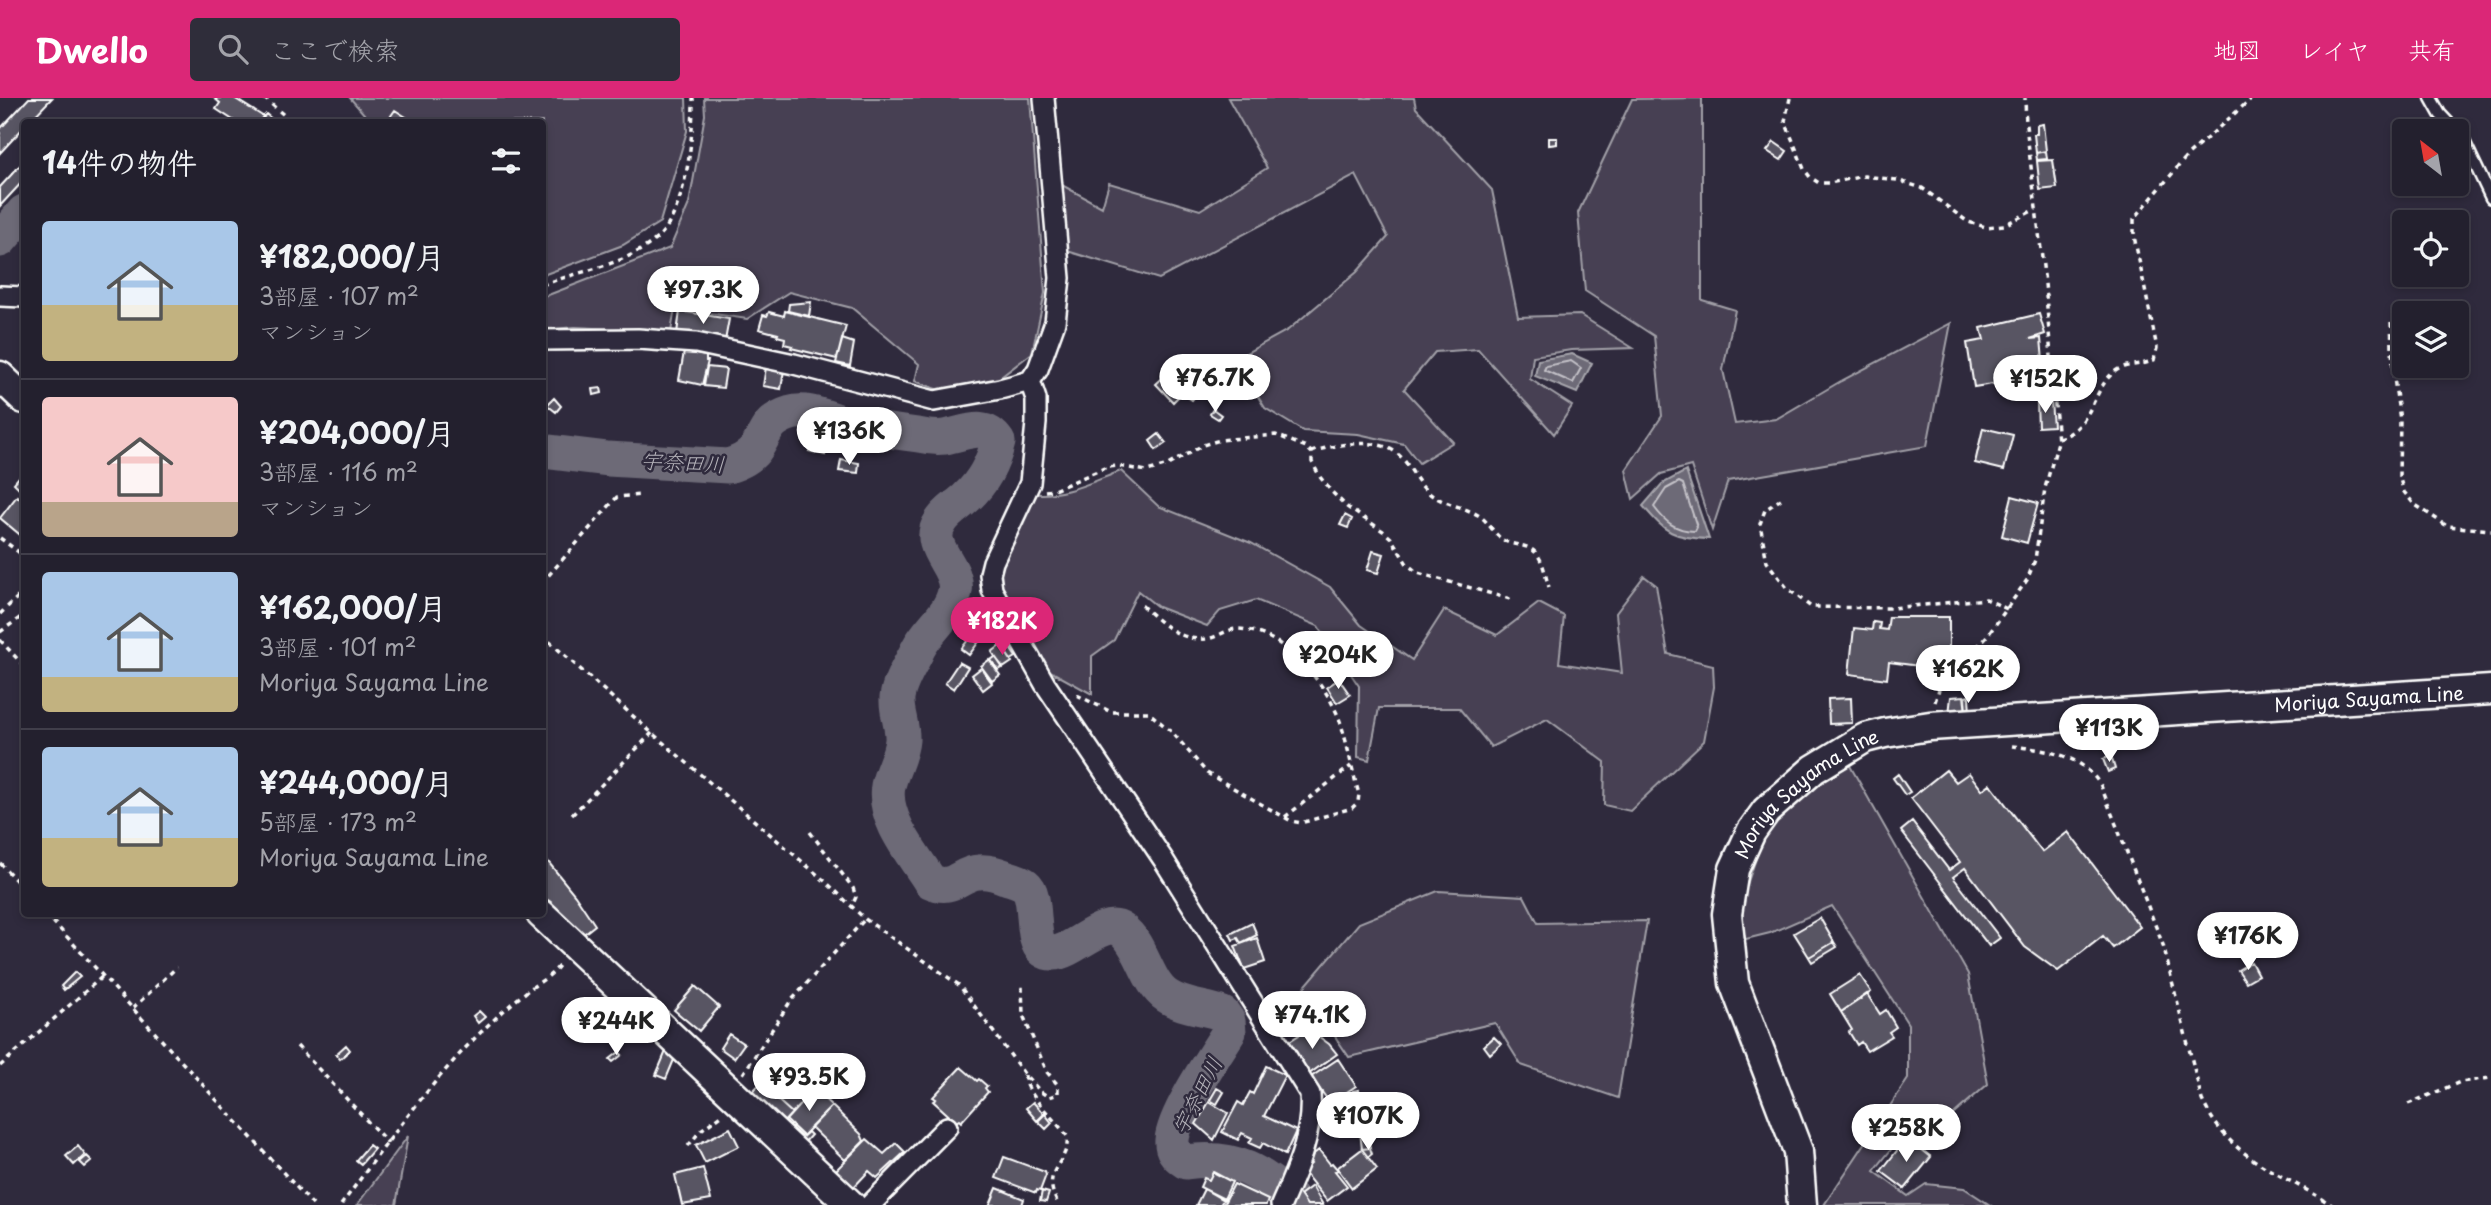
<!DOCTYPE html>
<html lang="ja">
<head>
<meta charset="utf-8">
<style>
	body { margin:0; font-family:"Playpen Sans","Klee One",sans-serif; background:#2f2d3a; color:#f1f3f6; height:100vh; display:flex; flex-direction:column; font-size:26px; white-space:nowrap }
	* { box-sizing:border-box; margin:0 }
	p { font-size:23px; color:#a3a3aa }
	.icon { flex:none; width:38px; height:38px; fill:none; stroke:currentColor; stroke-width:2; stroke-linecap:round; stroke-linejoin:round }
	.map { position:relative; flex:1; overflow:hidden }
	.side { position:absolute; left:21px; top:21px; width:525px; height:798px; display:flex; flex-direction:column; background:#23202e; border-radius:7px; box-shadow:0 4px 10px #0003,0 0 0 2px #403e4a }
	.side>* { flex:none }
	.needle { width:46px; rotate:329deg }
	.controls { position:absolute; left:2392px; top:21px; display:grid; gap:14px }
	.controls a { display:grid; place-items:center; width:77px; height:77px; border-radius:7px; background:#23202e; box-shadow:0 4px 10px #0003,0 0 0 2px #403e4a; font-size:35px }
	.price { position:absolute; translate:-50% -60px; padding:0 16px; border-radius:24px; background:#fff; color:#222; font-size:23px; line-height:46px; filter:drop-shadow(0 2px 4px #0008) }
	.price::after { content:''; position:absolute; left:50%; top:42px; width:21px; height:16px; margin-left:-10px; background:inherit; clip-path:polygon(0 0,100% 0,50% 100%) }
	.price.selected { background:#db2777; color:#fff }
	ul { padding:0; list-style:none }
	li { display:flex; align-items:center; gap:21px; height:175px; padding:0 21px }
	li+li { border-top:2px solid #403e4a }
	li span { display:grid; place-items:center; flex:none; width:196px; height:140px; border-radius:7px; color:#555 }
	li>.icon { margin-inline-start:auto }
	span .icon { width:84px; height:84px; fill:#fffc; stroke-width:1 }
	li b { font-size:30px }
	h2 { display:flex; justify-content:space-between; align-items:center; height:84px; padding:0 21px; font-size:30px }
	header { display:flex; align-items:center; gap:42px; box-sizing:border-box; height:98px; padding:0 35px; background:#db2777; color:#fff }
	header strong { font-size:33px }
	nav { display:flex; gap:38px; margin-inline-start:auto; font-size:24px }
	.search { width:490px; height:63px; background:#2f2d3a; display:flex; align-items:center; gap:18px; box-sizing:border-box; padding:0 24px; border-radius:7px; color:#a3a3aa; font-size:26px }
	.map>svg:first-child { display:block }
</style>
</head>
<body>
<header>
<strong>Dwello</strong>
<div class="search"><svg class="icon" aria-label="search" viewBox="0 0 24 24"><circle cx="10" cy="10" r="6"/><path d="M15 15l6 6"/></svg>ここで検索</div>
<nav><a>地図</a><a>レイヤ</a><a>共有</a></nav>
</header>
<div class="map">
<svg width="2491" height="1107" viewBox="0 0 2491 1107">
	<rect width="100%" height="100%" fill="#2f2a3d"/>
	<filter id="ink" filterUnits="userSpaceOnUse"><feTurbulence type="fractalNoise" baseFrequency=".0143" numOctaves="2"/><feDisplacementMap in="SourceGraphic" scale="14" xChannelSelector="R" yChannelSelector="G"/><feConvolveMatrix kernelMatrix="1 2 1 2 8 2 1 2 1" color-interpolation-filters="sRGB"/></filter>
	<g filter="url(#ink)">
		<path fill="#464152" stroke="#a2a0a8" stroke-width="2" d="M350 0H686L687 33 660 124 623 147 543 177 542 24H371Z
			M704 0H1030L1045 195 1032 255 993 285 945 294 915 283 919 266 852 210 789 194 747 221 675 210 671 234 575 229 543 232V199L670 150 689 106 705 17Z
			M1228 0H1414L1416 10 1492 92 1518 219 1580 217 1633 250 1571 252 1533 258 1530 281 1572 308 1554 336 1478 251 1435 254 1404 291 1453 344 1419 365 1404 346 1358 336 1303 333 1265 310 1235 261 1288 232 1357 174 1388 139 1356 77 1159 181 1067 153 1062 87 1102 109 1109 85 1200 112 1267 70Z
			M1702 0V202L1735 212 1723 272 1735 326 1776 321 1841 283 1951 225 1927 348 1728 383 1712 432 1691 368 1661 376 1633 401 1626 372 1662 318 1654 238 1585 193 1578 115 1632 1Z
			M1121 373 1158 408 1251 445 1330 489 1361 527 1412 562 1444 512 1497 537 1539 505 1564 518 1559 565 1622 575 1616 515 1644 478 1656 487 1668 556 1713 567 1714 589 1704 643 1630 713 1604 707 1605 664 1547 621 1491 649 1459 610H1379L1369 662 1358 659 1359 588 1318 528 1256 502 1220 513 1207 528 1158 509 1138 493 1114 542 1092 558V596L1050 573 1005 506 998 487 1000 462 1030 395C1062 400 1091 384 1121 373Z
			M1849 666 1968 876 1988 986 1947 1022 1906 1033 1874 1073 1908 1098 1926 1086 1964 1090 1990 1107H1824L1908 981V926L1832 808 1770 835 1742 842 1743 798 1766 732 1816 685Z
			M1438 793 1524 798 1538 825 1647 823 1618 1000 1521 967 1495 925 1349 959 1330 931 1290 906 1359 825Z
			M408 1038 396 1107H357Z"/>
		<path fill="#6d6a77" stroke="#a7a6ad" stroke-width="2" d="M1572 256 1592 265 1577 295 1535 278 1538 262Z
			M1686 373 1709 441C1672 439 1667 436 1643 408L1662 386Z"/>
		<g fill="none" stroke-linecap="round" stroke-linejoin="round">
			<path stroke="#c5c3c9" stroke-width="2" d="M1571 263 1581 270 1573 285 1544 272 1546 268Z
				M1679 384 1683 386 1697 429 1695 433C1676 433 1665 424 1654 409L1666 391Z"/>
			<path stroke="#6d6a77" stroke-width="35" d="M0 142 24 114
				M542 353 608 361 728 368C738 365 748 361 755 352 768 334 765 323 791 315 809 310 831 322 849 326 872 331 895 334 918 337 927 339 936 340 945 339 965 336 984 323 998 344 993 365 983 384 967 399 958 408 946 414 940 425 924 449 960 469 955 493 951 516 928 531 918 551 911 566 899 583 897 600 896 614 903 628 902 642 901 657 891 673 888 688 882 721 914 757 930 783 954 794 959 775 979 774 989 773 997 776 1005 779 1012 781 1020 783 1025 787 1042 800 1024 857 1054 855 1074 854 1104 819 1122 832 1142 846 1146 884 1167 898 1183 909 1205 909 1223 916L1228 923 1229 934C1214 958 1174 1016 1172 1042 1171 1053 1178 1059 1186 1064 1237 1057 1261 1074 1298 1107"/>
		</g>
		<path fill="#595564" stroke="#fff" stroke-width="2" d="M29 0H52L29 24H24V29L0 55V31Z
			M234 0 264 19 258 24H236L216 11 220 5 214 0Z
			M395 12 406 19 402 24H392L388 22Z
			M266 16 275 24H258Z
			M2043 26 2046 53 2036 55 2034 36H2037V27Z
			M1549 40H1557V46L1549 47Z
			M1774 44 1787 53 1781 62 1767 53Z
			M2046 53 2047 61 2037 62 2036 55Z
			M2053 62 2057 90 2040 92 2037 63Z
			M24 63V82L0 108V89Z
			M811 204 809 218 788 213 789 206Z
			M680 213 729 221 725 243 677 235Z
			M785 213 846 228 837 261 791 250 792 248 784 246 785 240 777 238 778 236 759 231 763 217 767 218 769 214 784 218Z
			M2039 216 2045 236 2030 241 2041 240 2046 298 2014 301 1992 286 1974 289 1967 245 1984 242 1981 230Z
			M842 241 854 245 850 268 836 265Z
			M684 254 706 258V263H708L702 287 679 282Z
			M707 269 726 271 723 290 704 288Z
			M766 269 784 272 781 291 763 288Z
			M1168 275 1185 292 1173 304 1156 286Z
			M1189 289 1197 296 1192 302 1183 296Z
			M601 290 602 295 594 297 593 291Z
			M554 300 561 308 556 314 547 307Z
			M2051 304 2053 328 2038 329 2037 305Z
			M1213 311 1221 317 1218 321 1210 316Z
			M1983 330 2013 337 2004 372 1975 365Z
			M1159 336 1166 345 1156 352 1150 343Z
			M812 343 827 347 825 357 809 353Z
			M841 362 859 365 858 375 839 373Z
			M24 373V395L14 385Z
			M17 398 24 404V440L0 420Z
			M2012 398 2038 405 2027 445 2002 438Z
			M1345 417 1352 421 1348 430 1340 427Z
			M1373 453 1384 456 1378 475 1367 472Z
			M974 518 979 522 970 535 964 531Z
			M1889 519H1949V563H1928V569L1889 564 1887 581 1849 576 1854 530 1872 532 1873 524 1880 525 1879 531 1887 532Z
			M972 537 980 542 969 557 961 551Z
			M1001 547 1012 564 1003 570 992 554Z
			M1009 549 1016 559 1011 562 1005 553Z
			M995 559 1003 569 998 572 991 562Z
			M989 562 1000 577 992 583 981 568Z
			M959 564 968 569 954 591 945 585Z
			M981 570 992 585 983 592 972 577Z
			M1339 581 1350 597 1337 605 1327 589Z
			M1964 598 1966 615 1949 616 1951 599Z
			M1969 598 1970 616 1966 615 1965 599Z
			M1851 600 1852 625 1829 626 1828 601Z
			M2111 658 2115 671 2108 674 2103 661Z
			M1946 672 1956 684 1969 675 1982 692 1990 686 2042 754 2068 734 2140 829 2113 850 2103 838 2058 873 2025 849 1965 770 1953 779 2000 840 1989 848 1901 733 1912 724 1949 772 1960 764 1911 700Z
			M1898 676 1910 694 1905 697 1893 680Z
			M545 760 575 797 595 827 580 839 542 803V762Z
			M1820 820 1834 844 1809 859 1794 835Z
			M1252 825 1257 837 1241 845 1238 840 1233 842 1230 836Z
			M1257 840 1265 864 1244 871 1235 848Z
			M1834 844 1837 849 1812 864 1809 859Z
			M2251 864 2258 877 2246 884 2238 872Z
			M75 874 80 879 64 892 61 888Z
			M1860 877 1871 894 1841 914 1830 896Z
			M695 888 719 909 699 933 674 912Z
			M1867 896 1880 916 1886 912 1896 929 1889 934 1892 938 1867 953 1861 944 1857 947 1849 934 1852 932 1841 914Z
			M479 913 485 919 478 925 473 918Z
			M1304 934 1315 940 1318 938 1329 946 1337 956 1309 976 1288 944Z
			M729 936 744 946 734 960 720 950Z
			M1494 939 1501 946 1490 956 1484 948Z
			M346 947 350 952 340 961 336 956Z
			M666 953 676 957 666 981 656 977Z
			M619 954 622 957 613 964 610 961Z
			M1338 961 1356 988 1330 1005 1311 979Z
			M778 966 811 995 792 1015 760 986Z
			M1266 968 1285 977 1264 1018 1296 1033 1285 1057 1263 1045 1260 1050 1249 1045 1252 1040 1242 1035 1238 1042 1222 1034 1238 1004 1243 1007 1250 994 1253 996Z
			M961 969 977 983 979 981 987 988 985 990 988 994 961 1024 959 1022 956 1024 933 1003 936 1001 933 999Z
			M760 986 792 1015 781 1027 748 998Z
			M1217 990 1224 994 1217 1006 1210 1002Z
			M814 991 832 1008 803 1038 786 1022Z
			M1359 992 1361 1000 1356 1001 1353 993Z
			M1033 1004 1044 1016 1037 1023 1026 1010Z
			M1209 1004 1228 1015 1214 1042 1196 1026Z
			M832 1008 861 1036 864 1043 845 1062 811 1029Z
			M1045 1016 1052 1025 1046 1031 1038 1023Z
			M1365 1022 1367 1030 1358 1032 1357 1024Z
			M730 1030 739 1048 705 1065 696 1047Z
			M1367 1033 1370 1050 1362 1051 1360 1034Z
			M808 1034 811 1037 804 1045 800 1041Z
			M1907 1040 1931 1059 1905 1091 1881 1073Z
			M867 1041 884 1056 896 1045 905 1054 877 1080 869 1073 851 1092 833 1075Z
			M369 1047 374 1051 361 1066 356 1062Z
			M78 1048 85 1057 74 1067 66 1058Z
			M1370 1050 1372 1056 1368 1059 1362 1051Z
			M1362 1051 1377 1071 1352 1090 1337 1070Z
			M1319 1052 1330 1066 1332 1065 1338 1072 1335 1073 1347 1088 1327 1103 1303 1073 1311 1066 1307 1061Z
			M87 1058 92 1063 85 1069 80 1064Z
			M1004 1059 1045 1074 1046 1077 1040 1093 1037 1092 1036 1095 996 1080Z
			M703 1070 711 1102 682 1107 675 1077Z
			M1213 1074 1232 1084 1224 1101 1200 1089 1204 1080 1209 1082Z
			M1234 1086 1268 1102 1266 1107H1223Z
			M1312 1088 1323 1107H1307L1300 1097Z
			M997 1090 1024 1101 1022 1107H990Z
			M1204 1091 1223 1102 1220 1107H1196Z
			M1042 1093 1049 1095 1046 1104 1040 1103Z"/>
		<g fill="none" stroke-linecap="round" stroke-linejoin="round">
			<defs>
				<path id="lane" d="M2431 0 2440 16 2456 33
					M2457 35 2463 41 2491 100"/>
				<path id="street" d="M0 198 24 199
					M542 242 638 241 696 245 794 266 934 303 1000 291 1030 283 1038 271 1055 224 1060 180 1044 0
					M1030 283 1036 301V325L1030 385 993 464 990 476 992 492 1045 586 1163 761 1310 996C1313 1036 1297 1071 1281 1107
					M870 1107 947 1029"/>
				<g id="secondary">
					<path d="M0 278 24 301"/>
					<path d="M541 816 851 1107"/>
					<path id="s1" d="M1802 1107 1798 1053 1734 885 1727 816 1734 771 1751 734 1766 713 1814 671 1865 640 1885 635 1930 628 2491 592"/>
				</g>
			</defs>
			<use href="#lane" stroke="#fff" stroke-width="15"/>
			<use href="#street" stroke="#fff" stroke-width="24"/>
			<use href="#secondary" stroke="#fff" stroke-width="33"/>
			<path stroke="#fff" stroke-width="3.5" stroke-dasharray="5 5" stroke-linecap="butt" d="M264 0 292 24
				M1790 0 1785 23 1804 71 1810 79 1819 85H1830L1864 78 1897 82 1922 90 1968 124 1986 129 2004 127 2036 111
				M542 187C571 176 609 169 635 155 647 149 661 139 668 127 688 93 693 39 693 0
				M2391 224 2393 273 2400 322 2399 378 2404 394 2414 406 2447 428 2491 432
				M2058 340C2093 332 2092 288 2117 272 2129 265 2142 268 2154 262L2157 250 2134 138V121L2187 58 2252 0
				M1311 354C1331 348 1365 341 1386 349 1410 358 1413 385 1433 398 1448 407 1464 409 1478 417 1489 423 1494 438 1505 443 1515 448 1527 446 1535 454 1544 463 1545 478 1549 489
				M1045 393 1054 392 1107 369 1118 368 1147 373 1168 367 1203 347 1220 342 1276 337 1306 349 1312 355V364L1320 379 1331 393 1347 409 1383 433 1391 440 1407 466 1418 475 1510 501
				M1781 401 1765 412 1760 426 1767 464 1787 490 1811 509 1892 510 1986 501 2007 511
				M0 440 24 458
				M542 485 617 399 641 397
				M0 516 24 493
				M0 534 24 517
				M542 537 652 635 826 784 865 821 959 887 1025 977 1041 994 1049 999 1058 996V987L1047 974 1023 917 1022 888
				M0 542 24 568
				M1077 597 1111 614H1148L1172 634 1207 675 1291 723 1301 725 1352 710 1358 704 1359 696C1352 673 1348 647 1340 623 1326 584 1282 532 1237 531 1226 531 1217 540 1206 541 1177 543 1158 522 1138 504
				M1935 604 1940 588 1988 537 2027 482 2035 462 2045 390 2058 344 2045 185 2026 27 2025 0
				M2012 648C2046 652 2082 656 2101 688L2163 847 2202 1002C2231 1063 2279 1073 2332 1107
				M572 717 652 635
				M1285 719 1351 668
				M810 734 853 790 856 799 852 808
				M0 765 24 791
				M46 816 313 1107
				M133 910 177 869
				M297 948 388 1045
				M0 968 103 878
				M743 976 790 904 865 821
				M1025 977C1024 995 1056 1022 1067 1038 1071 1066 1037 1071 1059 1107
				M2408 1006 2460 984 2491 980
				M688 1048 701 1032 723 1016
				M341 1107C385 1048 427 988 479 936 495 920 513 904 531 890 541 883 553 877 560 866"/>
			<use href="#lane" stroke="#2f2a3d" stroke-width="10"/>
			<use href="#street" stroke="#2f2a3d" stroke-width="19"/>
			<use href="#secondary" stroke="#2f2a3d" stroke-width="28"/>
		</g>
	</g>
	<g text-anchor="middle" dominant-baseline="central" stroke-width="5" stroke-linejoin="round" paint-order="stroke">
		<g font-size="19" fill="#fff" stroke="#2f2a3d">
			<text stroke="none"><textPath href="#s1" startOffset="1045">Moriya Sayama Line</textPath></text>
			<text stroke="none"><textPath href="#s1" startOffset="457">Moriya Sayama Line</textPath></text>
		</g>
		<g font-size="21" font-style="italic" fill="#b6b4bb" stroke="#2f2a3d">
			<text transform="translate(683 363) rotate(3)">宇奈田川</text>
			<text transform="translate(1196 997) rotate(-63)">宇奈田川</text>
		</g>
	</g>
</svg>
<div class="controls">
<a><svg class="needle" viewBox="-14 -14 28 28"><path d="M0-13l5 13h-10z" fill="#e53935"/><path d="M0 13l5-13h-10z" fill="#a3a3aa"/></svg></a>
<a><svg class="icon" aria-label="locate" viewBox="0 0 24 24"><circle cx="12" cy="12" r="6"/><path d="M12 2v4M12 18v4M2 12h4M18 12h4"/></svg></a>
<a><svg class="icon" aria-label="layers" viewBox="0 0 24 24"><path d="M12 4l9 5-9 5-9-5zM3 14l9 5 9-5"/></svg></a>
</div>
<b class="price" style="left:703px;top:228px">¥97.3K</b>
<b class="price" style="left:1215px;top:316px">¥76.7K</b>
<b class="price" style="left:2045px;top:317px">¥152K</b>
<b class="price" style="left:849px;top:369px">¥136K</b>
<b class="price selected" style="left:1002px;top:559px">¥182K</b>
<b class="price" style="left:1338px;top:593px">¥204K</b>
<b class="price" style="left:1968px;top:607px">¥162K</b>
<b class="price" style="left:2109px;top:666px">¥113K</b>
<b class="price" style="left:2248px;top:874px">¥176K</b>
<b class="price" style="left:1312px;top:953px">¥74.1K</b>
<b class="price" style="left:616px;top:959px">¥244K</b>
<b class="price" style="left:809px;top:1015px">¥93.5K</b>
<b class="price" style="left:1368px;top:1054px">¥107K</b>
<b class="price" style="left:1906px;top:1066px">¥258K</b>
<section class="side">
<h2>14件の物件<svg class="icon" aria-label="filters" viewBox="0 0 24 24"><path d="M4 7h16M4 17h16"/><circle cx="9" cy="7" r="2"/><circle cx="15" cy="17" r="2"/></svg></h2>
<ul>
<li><span style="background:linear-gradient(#a9c7e8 60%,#c2b280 0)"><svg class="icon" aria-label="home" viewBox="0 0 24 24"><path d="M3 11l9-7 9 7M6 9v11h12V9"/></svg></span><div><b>¥182,000/月</b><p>3部屋 · 107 m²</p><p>マンション</p></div></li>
<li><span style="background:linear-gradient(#f6c9c9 75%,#b9a48a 0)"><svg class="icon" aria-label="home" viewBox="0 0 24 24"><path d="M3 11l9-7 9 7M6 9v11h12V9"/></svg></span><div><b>¥204,000/月</b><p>3部屋 · 116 m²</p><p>マンション</p></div></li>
<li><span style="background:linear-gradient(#a9c7e8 75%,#c2b280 0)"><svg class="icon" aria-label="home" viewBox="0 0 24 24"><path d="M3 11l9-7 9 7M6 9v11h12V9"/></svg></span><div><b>¥162,000/月</b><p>3部屋 · 101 m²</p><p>Moriya Sayama Line</p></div></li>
<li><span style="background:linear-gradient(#a9c7e8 65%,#c2b280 0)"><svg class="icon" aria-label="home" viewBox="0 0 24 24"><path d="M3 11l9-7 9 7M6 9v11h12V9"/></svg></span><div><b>¥244,000/月</b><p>5部屋 · 173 m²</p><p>Moriya Sayama Line</p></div></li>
</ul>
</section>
</div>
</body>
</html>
